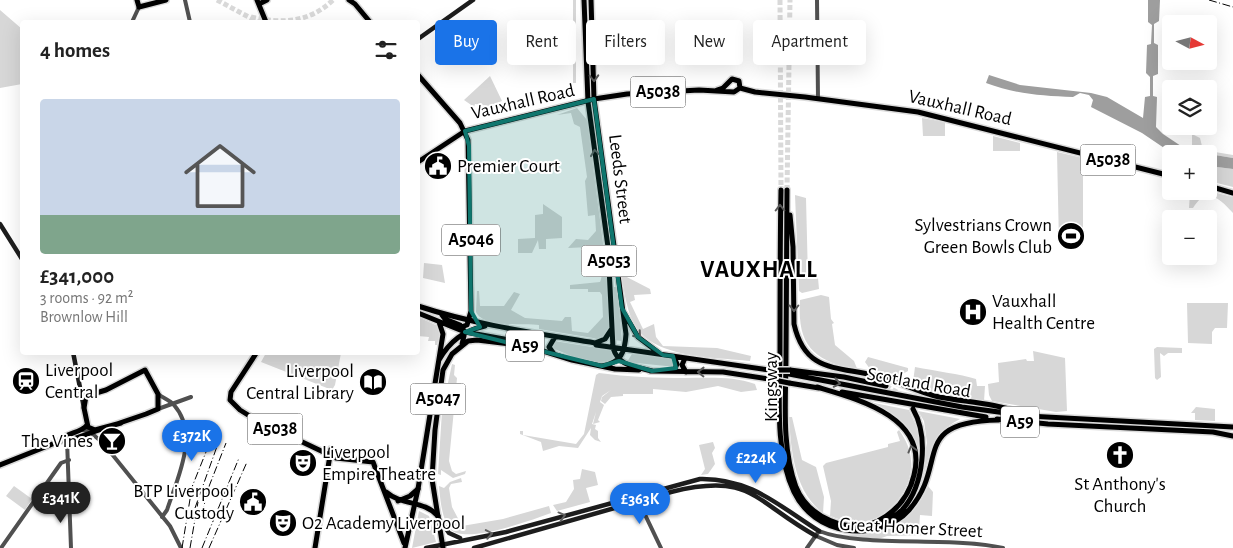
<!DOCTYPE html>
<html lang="en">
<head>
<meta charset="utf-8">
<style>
	body { margin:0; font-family:"Alegreya Sans",sans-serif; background:#f2f2f2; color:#222; height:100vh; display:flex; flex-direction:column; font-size:19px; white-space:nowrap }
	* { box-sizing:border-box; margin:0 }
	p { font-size:16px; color:#767676 }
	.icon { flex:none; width:28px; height:28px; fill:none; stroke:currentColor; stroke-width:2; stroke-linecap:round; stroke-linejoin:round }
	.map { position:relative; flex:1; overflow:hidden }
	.panel { position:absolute; left:20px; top:20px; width:400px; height:335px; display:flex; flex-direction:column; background:#fff; border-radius:5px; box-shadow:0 5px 20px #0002 }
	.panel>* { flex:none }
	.banner { position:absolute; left:435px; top:20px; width:475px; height:45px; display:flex; gap:10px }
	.needle { width:32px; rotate:97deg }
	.buttons { position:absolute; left:1162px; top:15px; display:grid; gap:10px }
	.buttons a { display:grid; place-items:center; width:55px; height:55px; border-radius:5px; background:#fff; box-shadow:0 5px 20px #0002; font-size:25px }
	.price { position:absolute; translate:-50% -42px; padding:0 11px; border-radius:18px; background:#1a73e8; color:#fff; font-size:16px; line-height:32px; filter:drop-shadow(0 1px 2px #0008) }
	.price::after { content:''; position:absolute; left:50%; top:30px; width:15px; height:11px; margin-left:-8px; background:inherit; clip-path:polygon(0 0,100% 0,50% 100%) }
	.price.active { background:#222; color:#fff }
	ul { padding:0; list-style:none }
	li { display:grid; align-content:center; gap:10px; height:265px; padding:0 20px }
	li span { display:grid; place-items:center; height:155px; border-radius:5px; color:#555 }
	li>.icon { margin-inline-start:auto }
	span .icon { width:90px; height:90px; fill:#fffc; stroke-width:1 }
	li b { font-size:21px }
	h2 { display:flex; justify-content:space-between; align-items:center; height:60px; padding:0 20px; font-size:21px }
	.pill { padding:0 18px; border-radius:5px; background:#fff; box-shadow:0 5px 20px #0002; font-size:18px; line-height:45px }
	.pill.active { background:#1a73e8; color:#fff }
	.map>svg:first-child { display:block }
</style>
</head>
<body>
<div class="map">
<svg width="1233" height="548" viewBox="0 0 1233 548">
	<rect width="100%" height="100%" fill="#fff"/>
	<path fill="#d7d7d7" d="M573 0H576V83H573Z
		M0 10 22 29V84L0 88Z
		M490 76 502 101 489 106 475 104 474 107 464 100Z
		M577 108 587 120 610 297 609 328 605 335 599 339 539 329V325C525 323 483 328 476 312L477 291H479L480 306H504L514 292 520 294 511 310 525 318 562 321 565 317H571L572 331 588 333 603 317 602 295 600 292H588V289H570V285L600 282C603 277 603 256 597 252 595 251 592 251 589 250V247L568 248 576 239 588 240 596 231 595 215 588 216 585 181 587 177 580 127 574 124 571 113 557 115Z
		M922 118 945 122V136H923Z
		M1192 134 1200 138 1203 150 1233 155V158L1197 152 1192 153Z
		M993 136 1020 143V151H993Z
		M1057 152 1083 158V245L1059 244Z
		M1209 166 1233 169V187L1209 181Z
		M1194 191H1209L1233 197V213C1221 200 1207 185 1193 208H1189L1190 193Z
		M795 195 806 198 808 278H818L819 289 802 293 799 291Z
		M543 204 562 217V238L546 239V249H539L538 240 532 253H518V239L535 238V215L543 214Z
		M424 263 442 265 445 283 423 278Z
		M621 274 650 289 651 294 634 295 635 300 630 302 643 329 654 324 656 337 663 346 717 348 751 356 750 361C715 357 651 359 633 322 626 307 624 290 621 274Z
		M614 287H617L622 341 614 340Z
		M821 295 829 297 831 319 834 323 832 324 835 345 854 361 858 371C815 360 797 348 800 300Z
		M1187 303H1228L1227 328H1215L1212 332V344L1188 343Z
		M418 317 438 326 440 334 437 345H435V341H428L429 337 418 336Z
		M554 341 611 350 615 358C598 369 569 355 552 348Z
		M1157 347 1182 348V353H1168L1164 356 1160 353 1161 377 1157 380 1155 378 1154 349Z
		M1033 351 1065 358 1067 411 1056 412 992 401 989 395 988 384 999 382 998 363 1026 359 1027 361H1034Z
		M266 353H341L335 385 332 390 261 362Z
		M632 354 672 359 674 360 676 367 627 362Z
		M868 357 908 368V371L897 377 870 369 865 362Z
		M452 364 455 365 454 375 457 378 449 461 452 471 456 474 466 471 465 474 453 478 441 470V475L438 474 442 411Z
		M915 367C935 371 960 374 976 379L977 386H985L984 401 931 391V388L913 382Z
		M599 373C628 377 656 378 685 378 709 378 733 376 755 384L757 390 741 392 718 386 686 392 653 389V394H623V396L611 397 605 404 601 401 602 397 611 390 602 396 600 402 604 405 598 420 600 422 593 424 596 412 592 424 596 425 595 429 598 431V438L601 442 595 440 590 435 591 428 578 448 559 446 543 451 541 442 520 434V431H523V435L576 444 584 434 596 375Z
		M869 402 909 410 919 432 918 462C912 432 898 415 869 402Z
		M1196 407 1215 409V421L1195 420V413H1191Z
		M918 411 960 419C925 437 932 461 917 492L927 443 924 421Z
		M789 417H792L802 460 816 467 824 497 823 513C794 491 791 450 789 417Z
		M899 430C907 441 912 453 911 467 910 494 884 523 856 522 847 522 838 519 830 516L831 501 823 466 826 463 888 447V444L900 441 897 432Z
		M713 442 715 448 712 453 715 464 708 474 701 475 705 469 699 445Z
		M582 469 595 472 598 485 586 488 590 502 557 511 553 505 566 502 574 489 573 480 580 479Z
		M461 478 462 482 451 484 449 488 452 507 462 526 503 519 549 506 551 513C532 520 467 544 451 530 442 521 440 498 439 486L444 488 450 482Z
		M14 486 32 499 25 510 6 496Z
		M928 486 933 492 932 516 920 515 919 530 931 531V535L887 536C873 543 850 538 836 534 877 539 912 526 928 486Z
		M419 511 429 516 436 542 412 548Z"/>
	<path fill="#9e9e9e" d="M1148 0H1160L1159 21 1154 24V43L1158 45V74L1153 76V96L1157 97 1156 127 1163 134 1193 154H1173L1142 133 1091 107 1093 100 1089 95 1080 93 1073 97C1042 96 1015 94 986 83L989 75 1020 85 1091 93 1107 97 1143 118 1145 97 1150 96V77L1146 73 1147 45 1151 44 1152 25 1148 22Z
		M1209 154 1233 158V169L1209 166Z"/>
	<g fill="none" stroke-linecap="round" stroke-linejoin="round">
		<path stroke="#d9d9d9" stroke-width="5" stroke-dasharray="5 2.5" stroke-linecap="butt" d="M217 0 258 22
			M251 17C281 24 309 23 333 0"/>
		<path stroke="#d9d9d9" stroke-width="5" stroke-dasharray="5 2.5" stroke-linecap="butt" d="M780 0 781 190
			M787 190 790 0
			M886 386 900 394 911 406"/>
		<defs>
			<path id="primary" d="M137 0 139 7 166 0
				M257 0 266 22
				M349 0 355 4 370 22
				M259 4 267 0
				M418 75 460 123 468 140 471 311 467 325 458 328
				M740 88 755 92 805 97 918 112 1171 176
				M717 90 723 88 732 79 739 81 740 88
				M418 162 465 131 594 99 627 94 699 90 734 92 740 88
				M1209 186 1233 193
				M257 352 231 392 230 400 240 410 256 420 336 458 373 462 404 543
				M60 441H67L146 414 158 409V394L145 370 106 390 86 396 84 408 88 427 95 430 121 423
				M0 465 60 441C66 432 80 434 87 425
				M386 492C402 506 424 500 438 516
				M398 501 410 496 418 489
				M315 548 331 449"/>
			<path id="trunk" d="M584 0 588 102 608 247 613 348C619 367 635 366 652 371
				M591 0 594 99 626 334C625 352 621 363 602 366
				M781 190C780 243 780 296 780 349 780 395 774 449 794 492 804 513 823 526 846 530 867 534 895 526 909 510 950 463 908 422 999 420
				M787 190C787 245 786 300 786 356 786 399 781 446 796 487 808 517 848 535 878 521 897 511 909 497 914 475 929 417 857 399 817 387
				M790 215 793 247 794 324C805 373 837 366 877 376 898 381 917 392 939 397 965 402 996 403 1021 413
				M418 306C476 325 535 333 595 343L596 345 769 370
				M418 313 465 332 504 339 572 360 615 369 639 370
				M624 313 638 337 659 353
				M442 315 445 319 460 325 465 332 462 344
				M595 343 605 339 611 330
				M554 354 549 347 555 337
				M674 357 677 364 674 371
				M685 358 682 365 686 372
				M439 360C450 341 463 331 485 326
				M790 370 844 377 886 386
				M650 371 723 372 769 379
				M789 374 962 407 1028 416 1233 427
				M789 383 819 388
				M842 392 986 417
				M997 419 1048 424 1213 432 1233 436
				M875 525C885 521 894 518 902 510 924 486 929 437 913 409
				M405 548 418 489 443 334 439 322
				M443 548 432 479 435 430 443 370 452 354 468 341 477 340 511 344"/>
		</defs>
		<use href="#primary" stroke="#dbdbdb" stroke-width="8"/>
		<use href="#trunk" stroke="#dbdbdb" stroke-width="8"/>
		<path stroke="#505050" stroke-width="4" d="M185 0 190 22
			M817 0 818 99
			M132 22 139 7
			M158 394C163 398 170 400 174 405 200 434 177 479 167 510L162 517
			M158 409 191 397
			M82 430 89 431 103 443 170 526 181 548
			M67 440 71 548
			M638 500 661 548
			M816 536 837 545 854 548
			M1 548 61 463 69 460
			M807 548 819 531C862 548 951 536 1003 548"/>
		<path stroke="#1d1d1d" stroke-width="4.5" d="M418 39 473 0
			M0 224 22 259
			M73 352 84 408
			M439 519 449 533 460 538
			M426 548 506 532 700 479C751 478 779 506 819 531
			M474 548 671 492C752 472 753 501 816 536"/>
		<use href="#primary" stroke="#000" stroke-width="5"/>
		<use href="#trunk" stroke="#000" stroke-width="5"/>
		<path stroke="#000" stroke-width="1" stroke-dasharray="8 2.5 1 2.5" stroke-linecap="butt" d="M1209 0 1233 7
			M195 508 220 438
			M202 514 208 489 226 443
			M182 548 192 487 212 437
			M190 548 198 502
			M202 548 239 458
			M209 548 247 462"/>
		<defs>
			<path id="trunk-bridge" d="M769 370H790
				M769 379 789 383"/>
		</defs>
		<use href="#trunk-bridge" stroke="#dbdbdb" stroke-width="8" stroke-linecap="butt"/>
		<use href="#trunk-bridge" stroke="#000" stroke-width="5"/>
	</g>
	<defs><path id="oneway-chevron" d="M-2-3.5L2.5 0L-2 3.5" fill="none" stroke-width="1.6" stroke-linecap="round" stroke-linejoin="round" transform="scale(1.25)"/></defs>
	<g stroke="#595959">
		<use href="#oneway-chevron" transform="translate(594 78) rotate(88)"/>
		<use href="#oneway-chevron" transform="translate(595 153) rotate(-98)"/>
		<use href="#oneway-chevron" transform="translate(780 208) rotate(-90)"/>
		<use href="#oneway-chevron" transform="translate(794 308) rotate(90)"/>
		<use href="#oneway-chevron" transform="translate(638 335) rotate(49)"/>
		<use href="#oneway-chevron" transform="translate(701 372) rotate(-179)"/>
		<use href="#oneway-chevron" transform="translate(837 383) rotate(11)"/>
		<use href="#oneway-chevron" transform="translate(912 449) rotate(-105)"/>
	</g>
	<g stroke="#616161">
		<use href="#oneway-chevron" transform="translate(562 516) rotate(-15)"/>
		<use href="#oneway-chevron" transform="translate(489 534) rotate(-10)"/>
	</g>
	<path fill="#0f766e" fill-opacity="0.2" stroke="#0f766e" stroke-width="4" stroke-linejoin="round" d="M594 99 622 308 638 337 663 355 673 356 676 368 652 371 619 361 602 366 465 332 480 327 471 311 469 146 465 131Z"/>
	<defs>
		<symbol id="civic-disc" viewBox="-11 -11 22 22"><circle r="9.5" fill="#000" stroke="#fff"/><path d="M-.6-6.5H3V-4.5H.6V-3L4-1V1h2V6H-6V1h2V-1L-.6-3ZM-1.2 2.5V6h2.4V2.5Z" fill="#fff"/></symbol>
		<symbol id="stadium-disc" viewBox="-11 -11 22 22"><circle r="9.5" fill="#000" stroke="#fff"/><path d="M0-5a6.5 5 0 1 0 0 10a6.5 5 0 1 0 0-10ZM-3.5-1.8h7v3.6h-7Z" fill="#fff"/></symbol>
		<symbol id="hospital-disc" viewBox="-11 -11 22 22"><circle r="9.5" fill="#000" stroke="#fff"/><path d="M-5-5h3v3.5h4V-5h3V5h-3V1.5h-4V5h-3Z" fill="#fff"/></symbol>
		<symbol id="station-disc" viewBox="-11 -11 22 22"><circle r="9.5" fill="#000" stroke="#fff"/><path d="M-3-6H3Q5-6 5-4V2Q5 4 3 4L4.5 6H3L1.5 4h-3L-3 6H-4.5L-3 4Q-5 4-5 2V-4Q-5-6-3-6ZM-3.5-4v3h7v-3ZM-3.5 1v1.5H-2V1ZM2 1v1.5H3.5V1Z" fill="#fff"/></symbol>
		<symbol id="library-disc" viewBox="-11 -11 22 22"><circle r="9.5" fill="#000" stroke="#fff"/><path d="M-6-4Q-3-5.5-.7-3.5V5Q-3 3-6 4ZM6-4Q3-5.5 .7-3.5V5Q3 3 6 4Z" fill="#fff"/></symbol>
		<symbol id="bar-disc" viewBox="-11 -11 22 22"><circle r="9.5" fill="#000" stroke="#fff"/><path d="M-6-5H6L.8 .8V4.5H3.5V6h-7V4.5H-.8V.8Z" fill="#fff"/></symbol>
		<symbol id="church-disc" viewBox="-11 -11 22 22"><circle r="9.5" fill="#000" stroke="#fff"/><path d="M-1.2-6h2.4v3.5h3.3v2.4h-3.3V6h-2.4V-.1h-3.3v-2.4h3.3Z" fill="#fff"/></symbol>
		<symbol id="theatre-disc" viewBox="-11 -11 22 22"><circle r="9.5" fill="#000" stroke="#fff"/><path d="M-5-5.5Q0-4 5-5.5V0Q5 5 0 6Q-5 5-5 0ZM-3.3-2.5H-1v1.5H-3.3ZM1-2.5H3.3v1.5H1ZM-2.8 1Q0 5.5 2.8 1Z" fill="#fff"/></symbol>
	</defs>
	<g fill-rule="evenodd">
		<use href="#civic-disc" x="422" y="150" width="32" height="32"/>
		<use href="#stadium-disc" x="1055" y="220" width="32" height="32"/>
		<use href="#hospital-disc" x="957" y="296" width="32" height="32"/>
		<use href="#station-disc" x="10" y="365" width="32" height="32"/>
		<use href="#library-disc" x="357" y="366" width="32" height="32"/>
		<use href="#bar-disc" x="96" y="425" width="32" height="32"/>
		<use href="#church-disc" x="1104" y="439" width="32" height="32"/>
		<use href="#theatre-disc" x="287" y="447" width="32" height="32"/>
		<use href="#civic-disc" x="237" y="486" width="32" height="32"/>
		<use href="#theatre-disc" x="267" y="507" width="32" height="32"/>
	</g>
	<g text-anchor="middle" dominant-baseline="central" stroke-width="4" stroke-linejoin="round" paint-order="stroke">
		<g fill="#fff" stroke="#4c4c4c" stroke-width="1">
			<rect x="630.5" y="76.5" width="55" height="31" rx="4"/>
			<rect x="1080.5" y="144.5" width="55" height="31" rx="4"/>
			<rect x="442" y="224.5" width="58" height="31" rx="4"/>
			<rect x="581.5" y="245.5" width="55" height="31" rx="4"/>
			<rect x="506" y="330.5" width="38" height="31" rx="4"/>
			<rect x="410.5" y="383.5" width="55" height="31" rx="4"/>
			<rect x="1001" y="406.5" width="38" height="31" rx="4"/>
			<rect x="247.5" y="413.5" width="55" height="31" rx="4"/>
		</g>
		<g font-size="18" font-weight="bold" fill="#000">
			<text x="658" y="92">A5038</text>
			<text x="1108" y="160">A5038</text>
			<text x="471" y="240">A5046</text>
			<text x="609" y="261">A5053</text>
			<text x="525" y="346">A59</text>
			<text x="438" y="399">A5047</text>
			<text x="1020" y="422">A59</text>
			<text x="275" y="429">A5038</text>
		</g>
		<g font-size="19" fill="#000" stroke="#fff">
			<text transform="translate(523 102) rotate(-13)">Vauxhall Road</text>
			<text transform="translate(960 108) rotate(13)">Vauxhall Road</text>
			<text transform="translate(620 179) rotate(83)">Leeds Street</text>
			<text transform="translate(919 383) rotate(10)">Scotland Road</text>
			<text transform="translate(771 387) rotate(-90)">Kingsway</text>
			<text transform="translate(911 528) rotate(3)">Great Homer Street</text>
		</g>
		<g font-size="19" fill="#000" stroke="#fff" text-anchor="start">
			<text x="457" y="166">Premier Court</text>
			<text x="1052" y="225" text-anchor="end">Sylvestrians Crown<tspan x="1052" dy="22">Green Bowls Club</tspan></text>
			<text x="992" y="301">Vauxhall<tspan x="992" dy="22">Health Centre</tspan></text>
			<text x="45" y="370">Liverpool<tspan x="45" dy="22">Central</tspan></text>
			<text x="354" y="371" text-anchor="end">Liverpool<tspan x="354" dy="22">Central Library</tspan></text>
			<text x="93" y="441" text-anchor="end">The Vines</text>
			<text x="322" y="452">Liverpool<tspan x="322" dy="22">Empire Theatre</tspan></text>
			<text x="1120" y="484" text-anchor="middle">St Anthony's<tspan x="1120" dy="22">Church</tspan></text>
			<text x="234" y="491" text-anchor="end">BTP Liverpool<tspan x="234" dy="22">Custody</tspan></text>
			<text x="302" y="523">O2 Academy Liverpool</text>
		</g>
		<g font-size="24" font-weight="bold" letter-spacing="1" fill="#000" stroke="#fff">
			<text x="759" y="270">VAUXHALL</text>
		</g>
	</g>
</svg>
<div class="buttons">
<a><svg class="needle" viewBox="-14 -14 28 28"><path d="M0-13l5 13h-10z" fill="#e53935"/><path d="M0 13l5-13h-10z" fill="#767676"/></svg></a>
<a><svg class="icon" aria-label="layers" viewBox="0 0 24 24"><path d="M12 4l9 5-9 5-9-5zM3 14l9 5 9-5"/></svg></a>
<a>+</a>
<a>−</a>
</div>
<b class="price" style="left:192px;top:462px">£372K</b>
<b class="price" style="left:756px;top:484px">£224K</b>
<b class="price active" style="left:61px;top:524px">£341K</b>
<b class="price" style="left:640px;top:525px">£363K</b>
<div class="banner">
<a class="pill active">Buy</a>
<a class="pill">Rent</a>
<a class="pill">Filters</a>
<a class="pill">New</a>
<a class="pill">Apartment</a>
</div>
<section class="panel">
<h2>4 homes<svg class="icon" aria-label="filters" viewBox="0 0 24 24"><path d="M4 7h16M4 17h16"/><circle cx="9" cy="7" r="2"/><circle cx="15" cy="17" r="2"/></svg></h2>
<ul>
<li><span style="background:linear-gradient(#c9d6e8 75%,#7fa58c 0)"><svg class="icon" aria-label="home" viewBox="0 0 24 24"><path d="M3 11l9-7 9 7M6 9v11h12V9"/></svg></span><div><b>£341,000</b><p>3 rooms · 92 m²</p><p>Brownlow Hill</p></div></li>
</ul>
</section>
</div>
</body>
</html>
